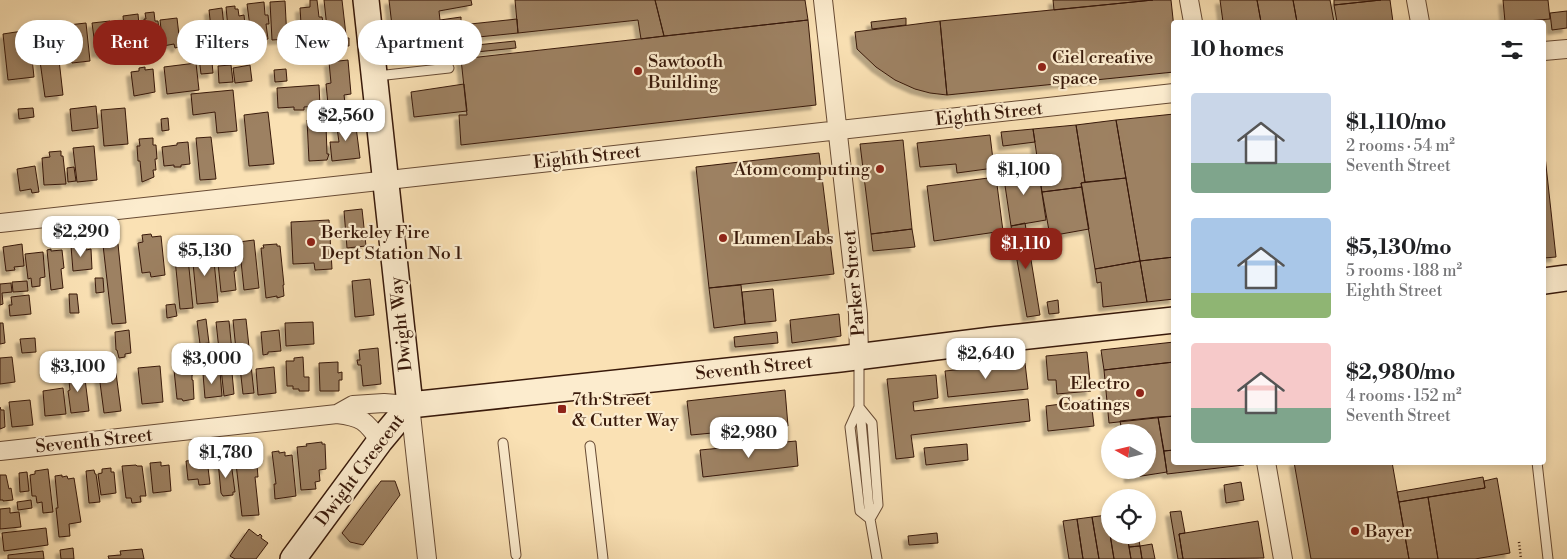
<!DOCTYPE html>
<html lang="en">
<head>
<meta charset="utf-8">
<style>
	body { margin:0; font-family:"Libre Bodoni",serif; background:#f6f6f6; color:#202124; height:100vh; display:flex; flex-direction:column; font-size:19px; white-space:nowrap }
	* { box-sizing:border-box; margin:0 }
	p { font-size:16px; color:#757577 }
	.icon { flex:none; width:28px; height:28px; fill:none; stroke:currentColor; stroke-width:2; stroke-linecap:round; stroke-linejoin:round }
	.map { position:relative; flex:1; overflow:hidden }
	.drawer { position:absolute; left:1171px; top:20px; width:375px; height:445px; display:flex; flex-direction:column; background:#fff; border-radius:5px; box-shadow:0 2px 8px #0003 }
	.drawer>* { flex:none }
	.top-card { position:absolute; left:15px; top:20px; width:475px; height:45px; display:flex; gap:10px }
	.needle { width:32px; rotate:278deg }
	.controls { position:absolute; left:1101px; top:424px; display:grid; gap:10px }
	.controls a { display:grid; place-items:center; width:55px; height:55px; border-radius:50%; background:#fff; box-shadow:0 2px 8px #0003; font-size:25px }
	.price { position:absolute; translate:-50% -42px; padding:0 11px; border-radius:10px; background:#fff; color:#222; font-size:16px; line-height:32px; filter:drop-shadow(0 1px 2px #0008) }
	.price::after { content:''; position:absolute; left:50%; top:30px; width:15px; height:11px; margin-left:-8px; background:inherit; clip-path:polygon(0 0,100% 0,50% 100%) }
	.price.current { background:#8f2418; color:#fff }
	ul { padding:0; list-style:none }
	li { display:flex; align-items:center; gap:15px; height:125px; padding:0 20px }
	li span { display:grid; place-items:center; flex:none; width:140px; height:100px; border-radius:5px; color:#555 }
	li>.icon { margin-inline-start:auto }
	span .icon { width:60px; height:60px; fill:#fffc; stroke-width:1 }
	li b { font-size:21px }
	h2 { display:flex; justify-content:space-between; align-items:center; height:60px; padding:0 20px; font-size:21px }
	.tag { padding:0 18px; border-radius:22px; background:#fff; box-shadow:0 2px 8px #0003; font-size:18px; line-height:45px }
	.tag.current { background:#8f2418; color:#fff }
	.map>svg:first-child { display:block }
</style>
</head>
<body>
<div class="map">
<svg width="1567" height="559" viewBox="0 0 1567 559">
	<defs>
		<filter id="shadow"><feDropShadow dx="-4.5" dy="4.5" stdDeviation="1" flood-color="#0004"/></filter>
	</defs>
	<rect width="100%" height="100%" fill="#fae1b4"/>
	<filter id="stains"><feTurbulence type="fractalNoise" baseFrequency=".004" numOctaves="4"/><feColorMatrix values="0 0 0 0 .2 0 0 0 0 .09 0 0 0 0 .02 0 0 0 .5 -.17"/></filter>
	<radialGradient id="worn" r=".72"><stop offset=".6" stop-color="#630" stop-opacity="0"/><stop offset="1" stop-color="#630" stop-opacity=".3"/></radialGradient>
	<path fill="#9d8162" stroke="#38190a" filter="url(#shadow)" d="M310 0H317L319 17H322L323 22H320L321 36 315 37 316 54 303 55 300 8 310 7Z
		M324 0H342L346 35 328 37Z
		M389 0H471L472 5 439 11 440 20 461 17V25L517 19 518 33 409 44V52L515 41 516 48 396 60Z
		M515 0H655L664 36 641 39 638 20 518 33Z
		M655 0H805L808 20 664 36Z
		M1053 0H1153L1054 10Z
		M1153 0H1171L1174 28V72L947 95 940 21Z
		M1220 0H1257L1261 22H1223Z
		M1257 0H1293L1297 22H1261Z
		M1293 0H1330L1334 22H1297Z
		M1334 0H1381L1334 5Z
		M1381 0H1390L1393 22H1337L1334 5Z
		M1503 0H1548L1550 19 1516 22H1512V21L1505 22Z
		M285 1 287 39 272 40 270 2Z
		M264 2 265 15H268L269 24H266L268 39 252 42 247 4Z
		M235 6V9H238L239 16 244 15 246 34H241L242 45 232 46V27L228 28 226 7Z
		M222 8 225 36 222 37 223 46 213 47 209 10Z
		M1567 11V28L1552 30 1550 13Z
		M154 12 155 21H158L159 31H157V36L147 37V32H145L144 19H146L145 13Z
		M138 14 140 36 125 37 123 16Z
		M177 18 180 44H178L179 47 175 48 174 44 163 46 160 20Z
		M906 18V25L872 29 871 22Z
		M808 20 816 105 461 145 459 115H467L461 59Z
		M110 21 114 51 101 54V52L96 53 92 23Z
		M940 21 947 95 930 93 915 89 895 80 876 67 857 49 855 32Z
		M86 23 90 61 72 63 68 25Z
		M29 30 34 77 8 80 3 34Z
		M336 38H349V46H337Z
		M210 40 213 73 201 74 197 41Z
		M58 51 63 95 45 97 39 54Z
		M348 60 351 94 344 95 345 103 328 104 326 84 331 83 329 62Z
		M196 63 199 90 167 94 164 67Z
		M231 65 233 82 219 83 218 66Z
		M250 65 252 81 235 83 233 68Z
		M145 67V70L153 69 155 92 134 96 131 72 139 71V68Z
		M286 69 287 81 275 82 274 70Z
		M464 84 467 111 414 117 411 92Z
		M319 85 320 106 304 107V110H294V107L278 108 277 88Z
		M233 90 237 131 217 133 215 112 193 115 191 94Z
		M346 105 347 117 331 119 329 107Z
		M96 106 98 128 72 131 70 109Z
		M33 108 34 117 19 119 18 109Z
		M125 108 128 144 104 146 101 110Z
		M268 112 274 164 249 166 244 115Z
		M1174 114V257L1140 261 1116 120Z
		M168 118 169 130 162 131 161 119Z
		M355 119 360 158 332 161 330 142H339L336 121Z
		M307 120H325V122H327L328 125H326L327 154H329L327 160 309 161Z
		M1116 120 1126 178 1085 182 1076 125Z
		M1076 125 1085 182 1081 183 1082 187 1042 192 1033 129Z
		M1033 129 1035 142 1003 146 1001 132Z
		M990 135 994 168 957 173 956 164 920 167 917 143Z
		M211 137 216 179 200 180 196 138Z
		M153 138V145H156L157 159H155L156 170H153L154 177 142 182 140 161H138L137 146H140L139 139Z
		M903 140 912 229 871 234 860 144Z
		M188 142 190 164 181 165V167H174V165L164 166 162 147 177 145V143Z
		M94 146 97 180 77 182 73 148Z
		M1544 147 1556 257 1544 258Z
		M61 151V156H63L66 184 44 185 42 158 50 157 49 152Z
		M819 153 834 274 709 288 696 167Z
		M35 166 39 192 32 193 31 189 20 191 17 169Z
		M74 167 76 181 68 182 67 168Z
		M1038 167 1046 220 1011 226 1003 172Z
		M996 177 1003 231 934 241 927 186Z
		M1126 178 1140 261 1095 269 1081 183Z
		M1082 187 1089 229 1050 236 1042 192Z
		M362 209 366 246 347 248 344 211Z
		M329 220 332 269 315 270 314 263 293 264 291 222Z
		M1025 223 1040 315 1027 317 1011 226Z
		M912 229 915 247 873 251 871 234Z
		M151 234 152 237 161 236 165 275 151 277 150 272 142 273 138 243 143 242 142 235Z
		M176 238H186L193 308 180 309 175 259 178 258Z
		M254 240 259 288 244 290 239 242Z
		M231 243 233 262H235L236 271H234L236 290 221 292 216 244Z
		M22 244 24 266 14 267 15 270 6 271 3 247Z
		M118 244 126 323 112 324 103 245Z
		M277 244V246H280L284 285H283L284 296 277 298V296L266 298 261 248H264L263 245Z
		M81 245 82 247H86V250L91 249 92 269 73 271 71 246Z
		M51 249V251L62 250 64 268 61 269 63 288 51 290 47 250Z
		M213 251 218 302 197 304 192 253Z
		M43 252 45 277 40 278V286L32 287 31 278 28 279 25 254Z
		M1174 257V299L1147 302 1140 261Z
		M1140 261 1147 302 1103 307 1101 282 1097 283 1095 269Z
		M95 278H103L104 292 96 293Z
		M370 279 374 315 355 317 352 281Z
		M27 281 28 291 13 292 12 282Z
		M11 283 12 292 2 293 3 304 0 305V284Z
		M741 285 745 324 714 328 709 288Z
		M773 289 776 321 745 324 742 292Z
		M69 294H77L79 313H70Z
		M29 295 31 314 10 316 9 305H12L11 297Z
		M1058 300 1059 313 1049 314 1047 302Z
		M175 304 177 316 167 318 166 305Z
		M839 314 841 336 792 343 790 320Z
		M206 319 209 343 200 344 197 321Z
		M246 319 254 393 243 394 238 350H236L233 320Z
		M229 321 232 351H230L234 394 224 396 216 322Z
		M313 322 314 344 286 346 285 323Z
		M0 323H3L5 343 0 344Z
		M129 330 131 353 125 354V357L119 358 117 350H116L115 332Z
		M279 330 281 351 268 352V354L263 355 261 332Z
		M777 332 778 343 735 347 734 337Z
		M35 338 36 352 22 353 20 339Z
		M1174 342V362L1104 370 1101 350Z
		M378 348 381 384 363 386 361 365H358L357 360H360L359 350Z
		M1087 352 1091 391 1057 394 1056 380H1048L1046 356Z
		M12 357 15 382 0 384V358Z
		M303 357 304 377H309V391H299V389H293V386H287L286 361H294V358Z
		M338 362V373L342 372V380H339V391H320L319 363Z
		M1174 362V416L1109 423 1104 370Z
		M1025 363 1028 389 948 397 945 371Z
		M192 365 193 375H192V380H193L194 399 183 401 182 399H177L174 370H180V366Z
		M160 366 163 402 142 404 138 368Z
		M274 367 276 393 258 395 256 369Z
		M84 371 89 411 71 413 68 391 70 390 68 373Z
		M220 372 222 396 205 398 203 374Z
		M116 373 121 411 104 413 99 375Z
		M936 375 938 398 913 402 914 411 1028 399 1030 421 911 435 914 457 896 459 887 379Z
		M63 388 66 414 45 416 43 391Z
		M785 390 788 426 691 435 687 401Z
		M30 400 33 425 12 427 9 402Z
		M1091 400 1094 426 1048 431 1046 406Z
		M0 407 1 410H4L5 427 0 429Z
		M1174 416V450L1164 451 1158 417Z
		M1158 417 1167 472 1129 478 1128 470H1148V432H1122L1120 421Z
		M796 441 798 466 703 477 700 450Z
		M322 442V444H325L326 469 319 470 320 481 315 482 316 489 301 490 297 447 307 446 306 444Z
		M967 444 968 460 926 465 924 448Z
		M1174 450V462H1243L1244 465 1167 474 1164 451Z
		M279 451V453L285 452V456L292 455 296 496 275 499 274 484H276L272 452Z
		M256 453 258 477H255L259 515 242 516 235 455Z
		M194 456H199V460L207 459 210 484 199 485 198 479 188 480 186 461 194 460Z
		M218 461H224V463L231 462 235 492H233V495L223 496 221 493Z
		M161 462V466L169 465 171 491 153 493 150 463Z
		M1294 462H1392L1409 559H1311Z
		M136 465 137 466H142L146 496H140L141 502 132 503 131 498H126L122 466Z
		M111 468V472H114L116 493 101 495 98 474 102 473V469Z
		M48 469 53 512 43 513 42 502 37 503 36 496H32L30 475 35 474V471Z
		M94 470 95 474H96L100 502 89 503 86 471Z
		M27 472 29 491 20 492 19 473Z
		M0 475H6L9 489 11 488 13 500 3 501V500H0Z
		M62 475V477L67 476 68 479 74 478 81 522 69 524 70 536 59 537 56 508H58L55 476Z
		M1483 477 1485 488 1399 502 1397 492Z
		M1497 478 1510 553 1475 559H1438L1428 497 1485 488 1484 481Z
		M381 481H395L400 495 363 545 350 542 342 533Z
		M1241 482 1244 500 1226 503 1224 485Z
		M1428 497 1438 559H1409L1399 502Z
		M31 500 32 508 18 510 17 502Z
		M10 508V513L19 512 21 527 0 529V509Z
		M1181 511 1185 533 1179 534 1183 559H1178L1170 512Z
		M1107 515 1114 559H1099L1092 517Z
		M1092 517 1099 559H1083L1077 519Z
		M1077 519 1083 559H1069L1063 521Z
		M1258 521 1264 558 1183 559 1179 534Z
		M46 528 48 545 4 551 2 533Z
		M249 529 258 536 260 534 262 536 261 538 268 543 256 559H235L230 556Z
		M937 533 938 543 909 545 908 536Z
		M1110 535H1127L1131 559H1114Z
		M1127 535H1138L1140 546 1129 547Z
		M1152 544 1155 559H1142L1140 546Z
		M1140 546 1142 559H1131L1129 547Z
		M73 548 74 559H61L60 550Z
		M142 549 144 559H109L108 556 121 555 120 551Z
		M43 551 44 559H8V555Z"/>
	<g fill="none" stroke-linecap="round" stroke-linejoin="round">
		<defs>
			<path id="lane" d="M377 76 449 68
				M859 359V407L850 427 860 511 870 519
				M859 407 872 423 878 505 870 519
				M860 410 870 519 877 559
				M503 443 516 555
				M590 446 603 559
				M1537 462 1548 559"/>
			<path id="street" d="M823 0 858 314 859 356
				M1189 0 1193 22
				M1416 0 1420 22
				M1544 51 1567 49
				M0 223 1174 93
				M337 414 353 405 384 403 410 405 427 559
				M0 451 337 414C362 417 366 421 380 441
				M1266 462 1283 559"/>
			<path id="secondary" d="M366 0 410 405
				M1544 281 1567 278
				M410 405 840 359 992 340 1174 320
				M293 559 380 441 410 405"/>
		</defs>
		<use href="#lane" stroke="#684b34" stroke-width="11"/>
		<use href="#street" stroke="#684b34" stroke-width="20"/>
		<use href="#secondary" stroke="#38190a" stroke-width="28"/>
		<path stroke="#38190a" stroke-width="2.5" stroke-dasharray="1 2.5" stroke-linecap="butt" d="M1519 542 1521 559"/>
		<use href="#lane" stroke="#fcecce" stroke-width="9"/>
		<use href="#street" stroke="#fcecce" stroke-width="18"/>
		<use href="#secondary" stroke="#fcecce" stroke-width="25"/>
	</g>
	<g fill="#8f2418" stroke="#fcecce" stroke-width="2">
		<circle cx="1042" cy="67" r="5"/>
		<circle cx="638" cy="71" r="5"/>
		<circle cx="880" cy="169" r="5"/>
		<circle cx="723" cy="238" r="5"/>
		<circle cx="311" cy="242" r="5"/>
		<circle cx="1140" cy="393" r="5"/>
		<rect x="557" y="404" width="10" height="10" rx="2.5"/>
		<circle cx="1355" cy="531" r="5"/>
	</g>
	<g text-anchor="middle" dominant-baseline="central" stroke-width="4.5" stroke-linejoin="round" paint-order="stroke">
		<g font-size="18" fill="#38190a" stroke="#fcecce" text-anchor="start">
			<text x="1052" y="57">Ciel creative<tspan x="1052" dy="21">space</tspan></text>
			<text x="648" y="61">Sawtooth<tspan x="648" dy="21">Building</tspan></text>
			<text x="870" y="169" text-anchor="end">Atom computing</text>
			<text x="321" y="232">Berkeley Fire<tspan x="321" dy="21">Dept Station No 1</tspan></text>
			<text x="733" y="238">Lumen Labs</text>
			<text x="1130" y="383" text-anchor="end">Electro<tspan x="1130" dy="21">Coatings</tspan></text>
			<text x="572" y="399">7th Street<tspan x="572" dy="21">&amp; Cutter Way</tspan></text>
			<text x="1365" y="531">Bayer</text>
		</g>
		<g font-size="18" fill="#38190a" stroke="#fcecce">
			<text transform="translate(989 114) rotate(-6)">Eighth Street</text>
			<text transform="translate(587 157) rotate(-6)">Eighth Street</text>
			<text transform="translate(854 283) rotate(-95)">Parker Street</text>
			<text transform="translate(401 324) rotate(-96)">Dwight Way</text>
			<text transform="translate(754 368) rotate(-6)">Seventh Street</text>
			<text transform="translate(94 441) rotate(-6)">Seventh Street</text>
			<text transform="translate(360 470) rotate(-53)">Dwight Crescent</text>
		</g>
	</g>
	<rect width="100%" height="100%" filter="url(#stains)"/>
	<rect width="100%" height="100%" fill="url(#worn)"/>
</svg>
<div class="controls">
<a><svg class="needle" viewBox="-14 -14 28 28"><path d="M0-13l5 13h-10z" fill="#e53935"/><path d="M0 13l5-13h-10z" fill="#757577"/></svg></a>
<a><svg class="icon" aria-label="locate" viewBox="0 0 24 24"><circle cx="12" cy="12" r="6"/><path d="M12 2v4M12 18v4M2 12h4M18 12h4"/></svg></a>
</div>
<b class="price" style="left:346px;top:142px">$2,560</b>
<b class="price" style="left:1024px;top:196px">$1,100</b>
<b class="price" style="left:81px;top:258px">$2,290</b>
<b class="price current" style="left:1026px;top:270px">$1,110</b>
<b class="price" style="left:205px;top:277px">$5,130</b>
<b class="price" style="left:986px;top:380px">$2,640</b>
<b class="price" style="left:212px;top:385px">$3,000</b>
<b class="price" style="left:78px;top:393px">$3,100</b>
<b class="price" style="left:749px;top:459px">$2,980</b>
<b class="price" style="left:226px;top:479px">$1,780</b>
<div class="top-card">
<a class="tag">Buy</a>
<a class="tag current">Rent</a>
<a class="tag">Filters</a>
<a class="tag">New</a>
<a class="tag">Apartment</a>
</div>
<section class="drawer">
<h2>10 homes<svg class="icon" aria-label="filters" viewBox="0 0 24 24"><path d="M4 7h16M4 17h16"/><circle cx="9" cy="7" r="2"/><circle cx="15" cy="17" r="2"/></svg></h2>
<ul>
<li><span style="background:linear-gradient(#c9d6e8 70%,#7fa58c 0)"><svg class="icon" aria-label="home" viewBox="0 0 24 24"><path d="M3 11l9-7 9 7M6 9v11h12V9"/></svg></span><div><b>$1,110/mo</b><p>2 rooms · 54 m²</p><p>Seventh Street</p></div></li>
<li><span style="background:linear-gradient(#a9c7e8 75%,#8fb573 0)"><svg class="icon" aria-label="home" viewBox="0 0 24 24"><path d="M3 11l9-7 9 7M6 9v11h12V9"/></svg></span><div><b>$5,130/mo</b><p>5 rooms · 188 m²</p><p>Eighth Street</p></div></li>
<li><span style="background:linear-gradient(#f6c9c9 65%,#7fa58c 0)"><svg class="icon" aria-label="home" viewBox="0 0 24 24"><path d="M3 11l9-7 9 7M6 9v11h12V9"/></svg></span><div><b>$2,980/mo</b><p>4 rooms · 152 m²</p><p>Seventh Street</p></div></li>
</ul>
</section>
</div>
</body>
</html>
